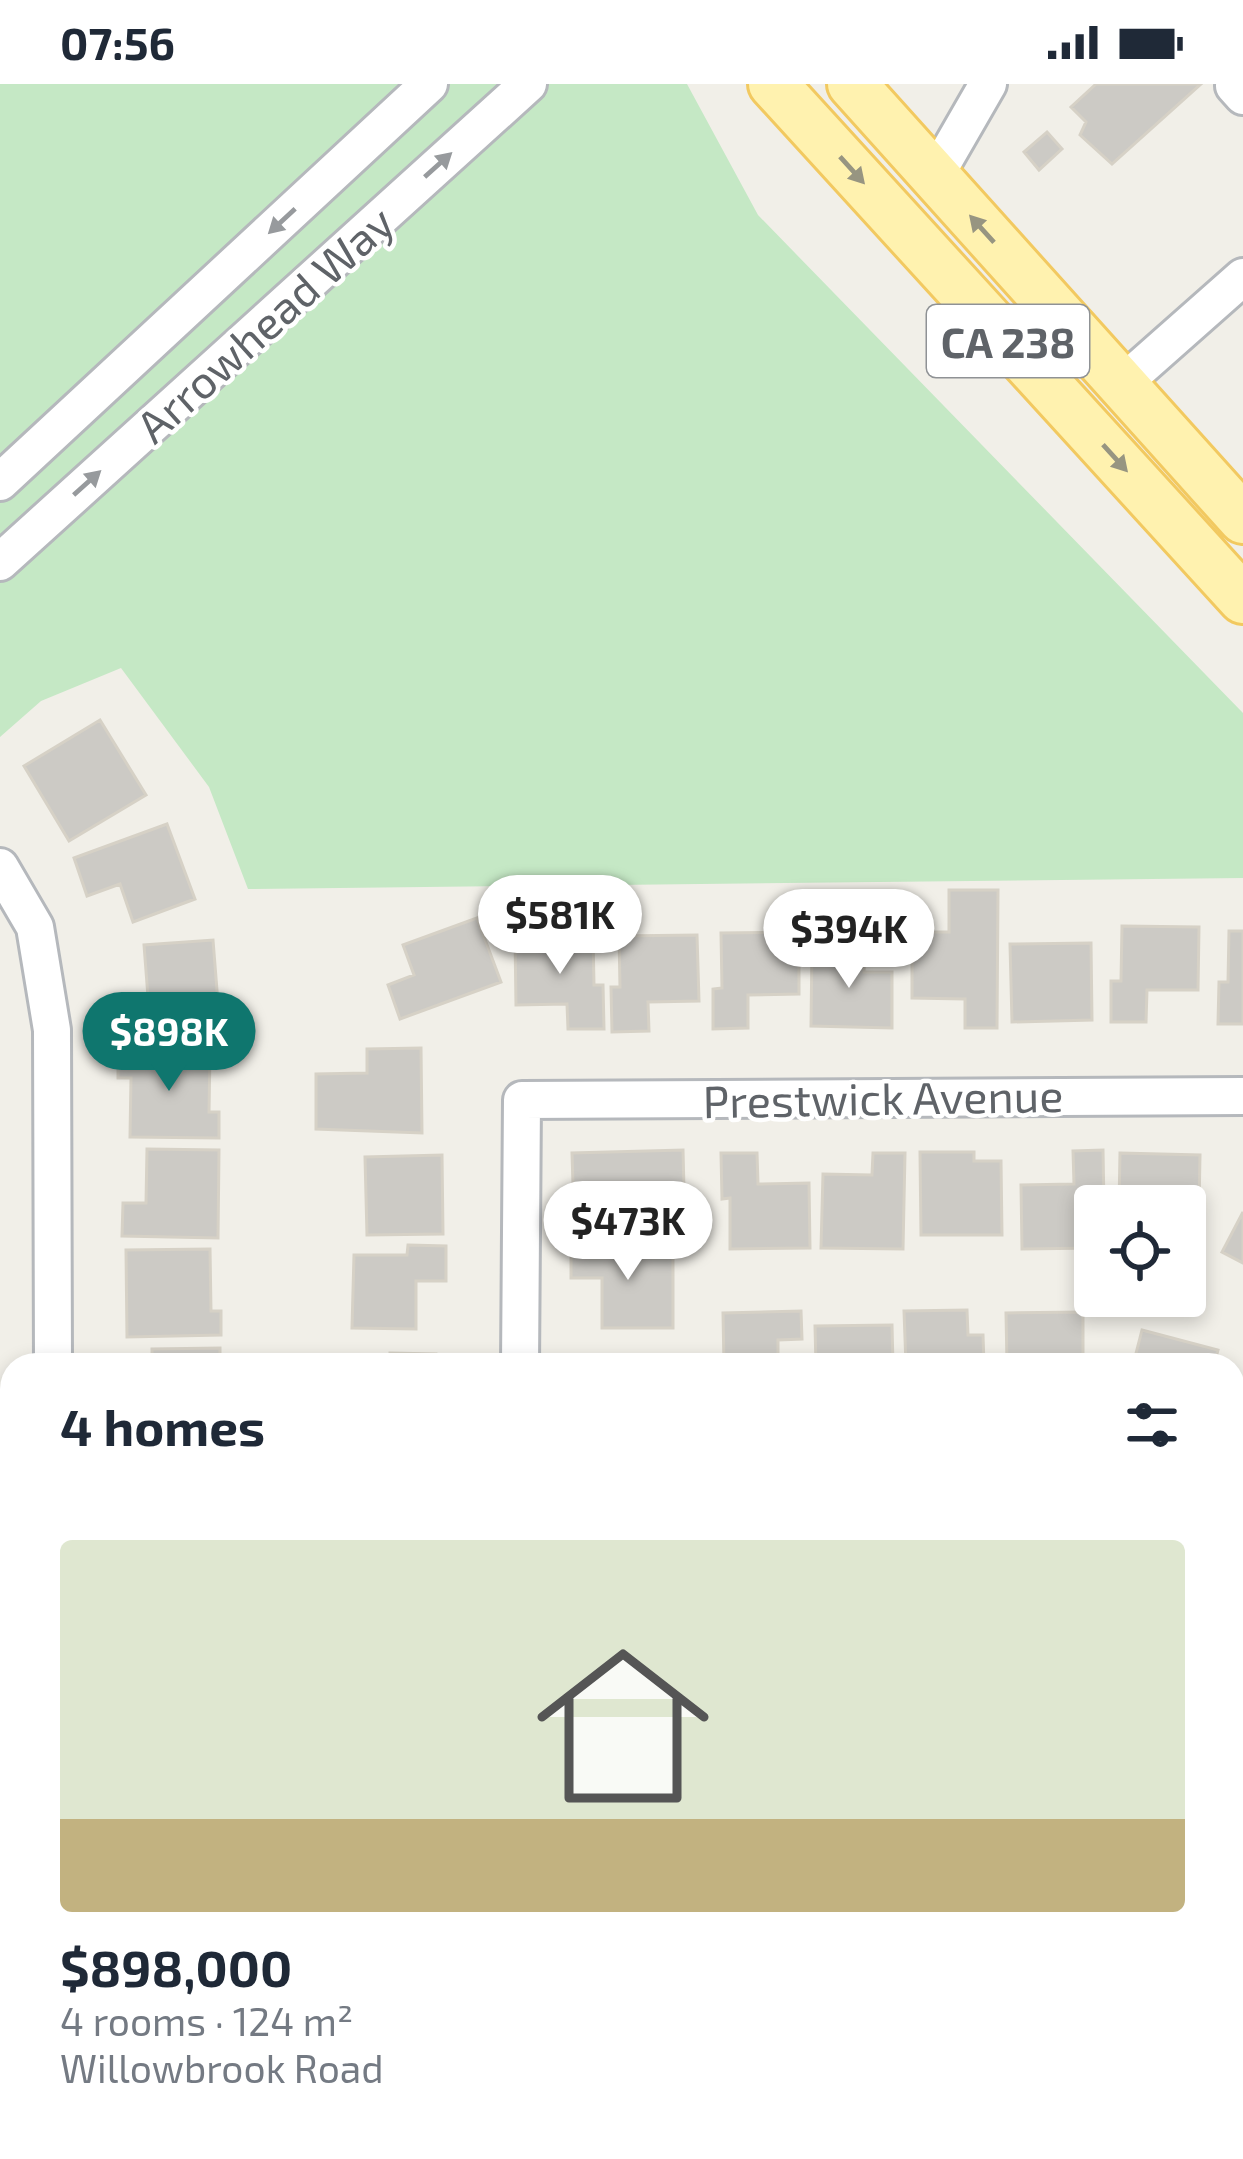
<!DOCTYPE html>
<html lang="en">
<head>
<meta charset="utf-8">
<style>
	body { margin:0; font-family:"Exo 2",sans-serif; background:#f2f2f3; color:#1f2937; height:100vh; display:flex; flex-direction:column; font-size:45px; white-space:nowrap }
	* { box-sizing:border-box; margin:0 }
	p { font-size:39px; color:#747a83 }
	.icon { flex:none; width:66px; height:66px; fill:none; stroke:currentColor; stroke-width:2; stroke-linecap:round; stroke-linejoin:round }
	.map { position:relative; flex:1; overflow:hidden }
	.sheet { position:absolute; left:0px; top:1269px; width:1245px; height:807px; display:flex; flex-direction:column; background:#fff; border-radius:36px 36px 0 0; box-shadow:0 6px 18px #0003 }
	.sheet>* { flex:none }
	.buttons { position:absolute; left:1074px; top:1101px; display:grid; gap:24px }
	.buttons a { display:grid; place-items:center; width:132px; height:132px; border-radius:12px; background:#fff; box-shadow:0 6px 18px #0003; font-size:60px }
	.price { position:absolute; translate:-50% -102px; padding:0 27px; border-radius:42px; background:#fff; color:#222; font-size:39px; line-height:78px; filter:drop-shadow(0 3px 6px #0008) }
	.price::after { content:''; position:absolute; left:50%; top:72px; width:36px; height:27px; margin-left:-18px; background:inherit; clip-path:polygon(0 0,100% 0,50% 100%) }
	.price.on { background:#0f766e; color:#fff }
	ul { padding:0; list-style:none }
	li { display:grid; align-content:center; gap:24px; height:636px; padding:0 60px }
	li span { display:grid; place-items:center; height:372px; border-radius:12px; color:#555 }
	li>.icon { margin-inline-start:auto }
	span .icon { width:216px; height:216px; fill:#fffc; stroke-width:1 }
	li b { font-size:51px }
	h2 { display:flex; justify-content:space-between; align-items:center; height:144px; padding:0 60px; font-size:51px }
	.status { display:flex; justify-content:space-between; align-items:center; height:84px; padding:0 60px; background:#fff; direction:ltr }
	.status svg { height:33px; fill:currentColor }
	.map>svg:first-child { display:block }
</style>
</head>
<body>
<div class="status"><b>07:56</b><svg viewBox="0 0 49 12"><path d="M0 12V9h3v3zM5 12V6h3v6zM10 12V3h3v9zM15 12V0h3v12zM26 1h20v11H26zM47 4h2v5h-2z"/></svg></div>
<div class="map">
<svg width="1243" height="2075" viewBox="0 0 1243 2075">
	<rect width="100%" height="100%" fill="#f1efe8"/>
	<path fill="#c5e8c5" d="M0 0H687L758 131 1243 629V794L248 805 209 703 121 584 41 617 0 653Z"/>
	<path fill="#cccac5" stroke="#d6d1c6" stroke-width="3" d="M1096 0H1201L1112 80 1080 51 1086 38 1071 23Z
		M1047 48 1062 65 1039 86 1024 68Z
		M100 636 146 711 69 757 24 682Z
		M167 740 195 815 133 838 120 800 87 812 74 774Z
		M949 806H998L997 944H965V915L912 914V848H949Z
		M477 834 501 898 400 935 388 901 414 891 403 861Z
		M1122 842 1199 843 1198 906H1147L1146 938H1111V897H1121Z
		M1229 847H1243V940H1218L1219 898H1228Z
		M799 848V910L748 911V944L713 945V905L722 904 721 849Z
		M593 851 594 901H603L604 945H568L567 920 516 921 515 852Z
		M697 851 699 917 648 918 649 947 612 948 611 903H620L619 852Z
		M213 856 220 944 128 951 125 915 148 913 144 861Z
		M1091 859 1092 936 1012 938 1010 860Z
		M812 863 865 864 864 888H892V944L811 942Z
		M421 964 422 1049 316 1045V990L367 989V965Z
		M118 966 210 967 209 1028H219V1054L130 1053 131 994H118Z
		M147 1065 219 1066 218 1154 122 1152 123 1119H146Z
		M683 1066 684 1106 650 1107 651 1130 574 1133 572 1069Z
		M1103 1066 1104 1122H1095V1164L1022 1165 1021 1101 1074 1100 1073 1067Z
		M920 1068H974V1077H1001L1002 1151H921Z
		M721 1069H757L758 1100 809 1099 810 1164 730 1165V1114L722 1115Z
		M873 1069H905L903 1165 821 1164 823 1090 872 1091Z
		M1120 1069 1200 1071 1199 1124 1119 1122Z
		M442 1071 443 1150 367 1151 365 1073Z
		M1243 1128V1179L1222 1168Z
		M571 1156H614V1165L673 1166V1244H602V1194H571Z
		M408 1161 446 1162V1197H416V1245L352 1244 354 1171H407Z
		M210 1165 211 1227H221V1251L127 1253 126 1166Z
		M967 1226 968 1251H983L984 1281H906L904 1227Z
		M801 1227 802 1255 778 1256V1281H724L723 1229Z
		M1083 1228V1281H996L1007 1280 1006 1229Z
		M892 1241 893 1281H816L815 1242Z
		M1142 1246 1218 1266 1214 1281H1133Z
		M220 1264V1281H152V1265Z
		M390 1269 436 1270V1281H390Z
		M693 1271V1281H574V1274Z
		M1243 1309V1377L1233 1369V1321Z
		M1243 1388V1413L1233 1405Z
		M1233 1629 1243 1641V1690L1233 1699Z
		M1243 1881V1939L1233 1928V1890Z
		M129 2064H222V2075H129Z
		M335 2064H447V2075H335Z
		M572 2064H640L641 2075H573Z
		M673 2064H758V2073L673 2070Z
		M796 2064H862L869 2075H778Z
		M1017 2064H1105L1092 2075H1026Z
		M1138 2064H1159L1169 2075H1126Z"/>
	<g fill="none" stroke-linecap="round" stroke-linejoin="round">
		<defs>
			<path id="minor" d="M1234 2 1243 12
				M935 92 988 0
				M1122 300 1243 193
				M0 398 429 0
				M0 478 528 0
				M0 783 35 843 52 946 53 1281
				M520 1281 522 1016 1243 1012
				M1233 1484 1243 1495
				M1233 2053 1243 2064
				M55 2064V2075
				M527 2064V2075"/>
			<path id="major" d="M773 0 1243 515
				M852 0 1243 435"/>
		</defs>
		<use href="#minor" stroke="#b5b8bc" stroke-width="42"/>
		<use href="#major" stroke="#f2c960" stroke-width="54"/>
		<use href="#minor" stroke="#fff" stroke-width="36"/>
		<use href="#major" stroke="#fff2af" stroke-width="48"/>
	</g>
	<defs><path id="oneway-solid" d="M-6-.8H1V-3.2L6.5 0L1 3.2V.8H-6Z" transform="scale(3)"/></defs>
	<g fill="#979a9d">
		<use href="#oneway-solid" transform="translate(438 81) rotate(-42)"/>
		<use href="#oneway-solid" transform="translate(282 137) rotate(137)"/>
		<use href="#oneway-solid" transform="translate(87 399) rotate(-42)"/>
	</g>
	<g fill="#979581">
		<use href="#oneway-solid" transform="translate(852 86) rotate(48)"/>
		<use href="#oneway-solid" transform="translate(982 145) rotate(-132)"/>
		<use href="#oneway-solid" transform="translate(1115 374) rotate(48)"/>
	</g>
	<g text-anchor="middle" dominant-baseline="central" stroke-width="9" stroke-linejoin="round" paint-order="stroke">
		<rect fill="#fff" stroke="#8f9295" stroke-width="3" x="927" y="221" width="162" height="72" rx="9"/>
		<g font-size="42" font-weight="bold" fill="#5f6368">
			<text x="1008" y="257">CA 238</text>
		</g>
		<g font-size="45" fill="#5f6368" stroke="#fff">
			<text transform="translate(264 239) rotate(-42)">Arrowhead Way</text>
			<text transform="translate(883 1013) rotate(-1)">Prestwick Avenue</text>
		</g>
	</g>
</svg>
<div class="buttons">
<a><svg class="icon" aria-label="locate" viewBox="0 0 24 24"><circle cx="12" cy="12" r="6"/><path d="M12 2v4M12 18v4M2 12h4M18 12h4"/></svg></a>
</div>
<b class="price" style="left:560px;top:893px">$581K</b>
<b class="price" style="left:849px;top:907px">$394K</b>
<b class="price on" style="left:169px;top:1010px">$898K</b>
<b class="price" style="left:628px;top:1199px">$473K</b>
<section class="sheet">
<h2>4 homes<svg class="icon" aria-label="filters" viewBox="0 0 24 24"><path d="M4 7h16M4 17h16"/><circle cx="9" cy="7" r="2"/><circle cx="15" cy="17" r="2"/></svg></h2>
<ul>
<li><span style="background:linear-gradient(#dfe7d0 75%,#c2b280 0)"><svg class="icon" aria-label="home" viewBox="0 0 24 24"><path d="M3 11l9-7 9 7M6 9v11h12V9"/></svg></span><div><b>$898,000</b><p>4 rooms · 124 m²</p><p>Willowbrook Road</p></div></li>
</ul>
</section>
</div>
</body>
</html>
